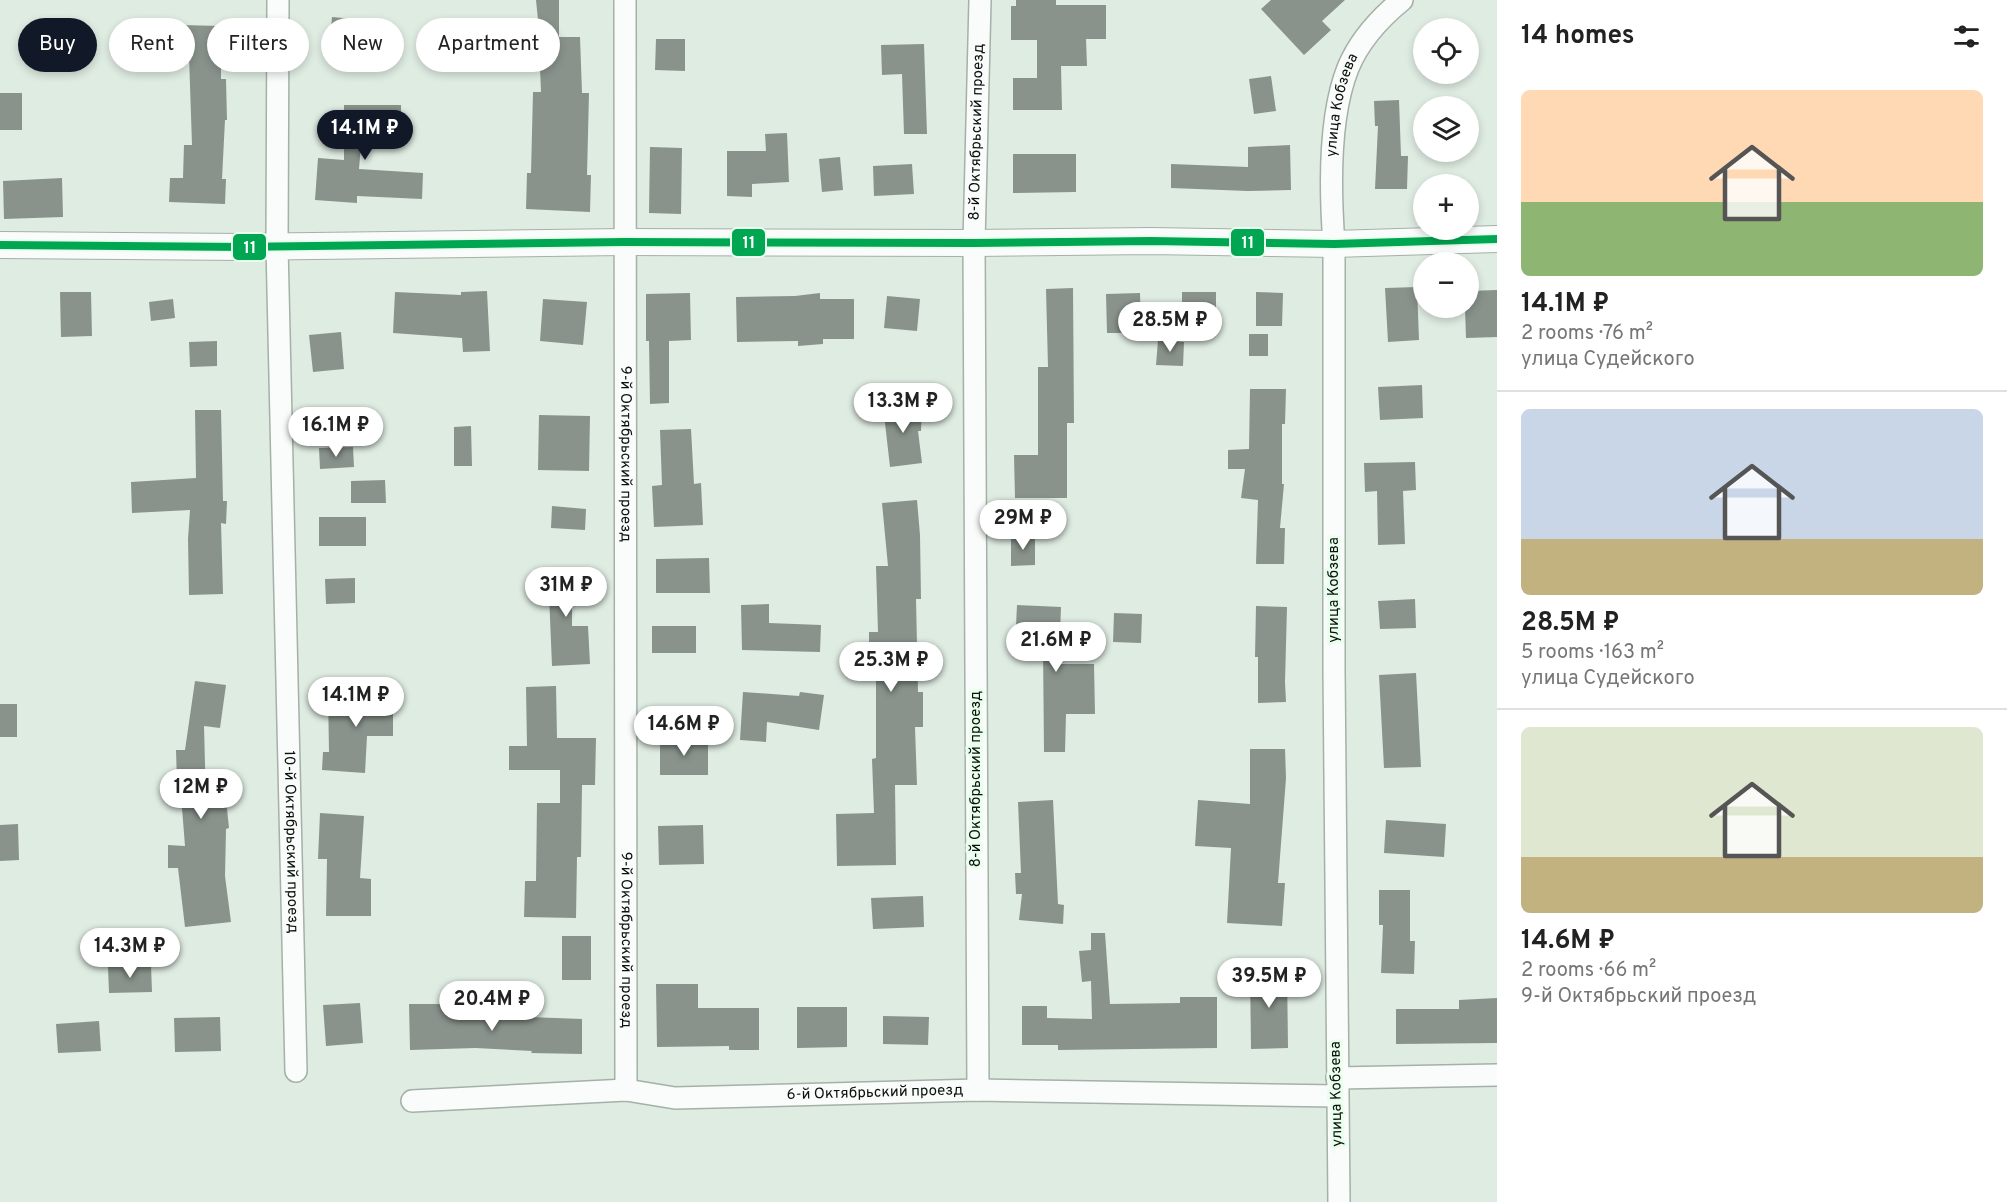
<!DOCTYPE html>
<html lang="en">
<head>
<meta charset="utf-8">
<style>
	body { margin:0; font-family:Overpass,sans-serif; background:#f2f2f2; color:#222; height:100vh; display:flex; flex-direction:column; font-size:22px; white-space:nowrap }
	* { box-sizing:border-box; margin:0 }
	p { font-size:20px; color:#767676 }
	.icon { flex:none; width:33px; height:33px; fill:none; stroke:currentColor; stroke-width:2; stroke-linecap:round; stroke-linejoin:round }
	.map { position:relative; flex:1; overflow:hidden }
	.details { display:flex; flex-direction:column; background:#fff; width:510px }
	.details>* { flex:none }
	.top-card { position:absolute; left:18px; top:18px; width:570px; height:54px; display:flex; gap:12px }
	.tools { position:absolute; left:1413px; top:18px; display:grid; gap:12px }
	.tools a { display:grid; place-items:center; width:66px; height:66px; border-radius:50%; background:#fff; box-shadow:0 3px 9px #0003; font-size:30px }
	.price { position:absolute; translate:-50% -51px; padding:0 14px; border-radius:21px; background:#fff; color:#222; font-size:20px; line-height:39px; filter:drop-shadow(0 2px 3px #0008) }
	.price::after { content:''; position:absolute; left:50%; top:36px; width:18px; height:14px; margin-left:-9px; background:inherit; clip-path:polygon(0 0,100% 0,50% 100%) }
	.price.on { background:#111827; color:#fff }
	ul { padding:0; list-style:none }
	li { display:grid; align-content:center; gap:12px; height:318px; padding:0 24px }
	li+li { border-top:2px solid #e0e0e0 }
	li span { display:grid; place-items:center; height:186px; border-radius:9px; color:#555 }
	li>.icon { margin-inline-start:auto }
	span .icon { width:108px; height:108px; fill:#fffc; stroke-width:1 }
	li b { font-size:26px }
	h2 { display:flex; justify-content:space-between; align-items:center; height:72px; padding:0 24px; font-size:26px }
	.pill { padding:0 21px; border-radius:27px; background:#fff; box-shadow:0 3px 9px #0003; font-size:21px; line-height:54px }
	.pill.on { background:#111827; color:#fff }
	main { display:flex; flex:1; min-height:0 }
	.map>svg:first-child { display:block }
</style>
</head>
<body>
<main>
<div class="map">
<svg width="1497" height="1202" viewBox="0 0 1497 1202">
	<rect width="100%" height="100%" fill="#dfece2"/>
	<path fill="#89938b" d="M536 0H559V37H580L582 93H589L587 175H591L590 212 526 209 527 173H531L533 92H541L538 20Z
		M1016 0H1056V5H1106V39H1086L1087 66H1061L1062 110H1013V78H1037V40H1011V6H1016Z
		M1271 0H1345L1322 21 1331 30 1304 55 1261 9Z
		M332 17 376 21 372 63 329 59Z
		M180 25 221 26V79H226L227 120H225L222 179H226L225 204 169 202 170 178H183L184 145H192L189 56H180Z
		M455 36 483 37 482 60 454 59Z
		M656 39H685V71L655 70Z
		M924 44 927 134H904L902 74 882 75 881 45Z
		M1271 76 1276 111 1254 114 1249 79Z
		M0 93H22V130H0Z
		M1399 100 1401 156H1408L1407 189H1375L1378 126H1375L1374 101Z
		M344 105H401V131H362L359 169 423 173 422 199 357 196V203L315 200 318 158 344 160Z
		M787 133 789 182 752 184V197L727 196V151H766L765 134Z
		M1290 145 1291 190 1248 191 1171 188V164L1248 167V147Z
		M650 147 682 148 681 214 649 213Z
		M1013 154H1076V192L1013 193Z
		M840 157 843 190 822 192 819 159Z
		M912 164 914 194 874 196 873 166Z
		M62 178 63 217 4 219 3 181Z
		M1417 287 1419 340 1388 342 1385 288Z
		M1073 288 1074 423H1067V498H1015L1014 455H1038V367H1048L1046 289Z
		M1497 290V337L1466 338 1465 308H1468V291Z
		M487 291 490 351 463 352 462 338 393 333 395 292 461 295V292Z
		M60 292H91L92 336 61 337Z
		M1182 292H1216V328H1182Z
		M1256 292 1283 293 1282 326H1256Z
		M690 293 691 340 669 341V403L650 404 649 341H646V294Z
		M820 293V299H854V339H823V344L798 346V341L737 342 736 297 795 296Z
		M1140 293 1141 333H1107L1106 294Z
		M887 296 920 299 917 331 884 328Z
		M173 299 175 318 151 321 149 302Z
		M543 299 587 302 583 345 540 341Z
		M341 332 344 369 313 372 309 335Z
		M1249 334H1268V356H1249Z
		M1158 340 1184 342 1183 366 1156 365Z
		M217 341V366L190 367 189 342Z
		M1422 385 1423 418 1380 420 1378 387Z
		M1250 389H1286L1285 424H1282V484H1284L1280 528H1285L1284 564H1256L1258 500 1241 498 1245 469H1228V450L1249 449Z
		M886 403 922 405 921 431H918L922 463 890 467 885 423Z
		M195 410H221L223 501H227L226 524 221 523 223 594 189 595 188 539 190 510 132 513 131 482 196 478Z
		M539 415 590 416 589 471 538 470Z
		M471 426 472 466H454V427Z
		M691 429 694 484 701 483 703 525 654 527 652 486 662 485 660 430Z
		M353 447 354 467 320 469 319 448Z
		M1415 462 1416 490 1403 491 1405 544 1378 545 1377 491 1365 492 1364 463Z
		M385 480 386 503H351V481Z
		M917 500 920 535 921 599H916L918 692H923V727H915L917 785H895L896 865 837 866 836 814 874 813 872 759 876 758V661H869V632H878L876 566H888L882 503Z
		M552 506 586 509 585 530 551 528Z
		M319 517H366V546H319Z
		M1011 536H1035V565L1011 566Z
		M709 558 710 593H656V559Z
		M583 569 585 594H572V626H588L590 664 552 666 549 594H544L543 572Z
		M355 578V603L326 604 325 579Z
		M1415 599 1416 628 1380 629 1378 601Z
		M769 604V623L821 625 820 652 742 650 741 605Z
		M1017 605 1061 607 1059 664H1094L1095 714H1066L1065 752H1044L1043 647 1015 646Z
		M1256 606 1287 607 1285 682 1286 702 1258 703V657H1255Z
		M1114 613 1142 614 1141 643 1113 642Z
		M652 626H696V653H652Z
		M1416 673 1421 767 1384 768 1379 675Z
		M195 681 226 685 220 728 204 726 206 801 226 799 229 828 226 829 225 876 231 922 185 927 178 868H168V845L185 846 180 783H177L176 750H185Z
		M556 686 557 738H596L595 785H582L581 857H577L576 918 524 917 525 881H536L537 803H560V770H509V746H527L526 687Z
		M393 692V736H367L365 773 322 770 323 752H329L328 693Z
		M743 692 799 696 800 692 824 695 819 730 767 722 766 742 740 740Z
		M0 704H17V737H0Z
		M660 739H708V775H660Z
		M1250 749H1285L1286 778 1278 883H1285L1282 926 1227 923 1231 848 1195 846 1198 800 1250 804Z
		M1053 800 1058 904 1064 905 1063 924 1019 920 1022 894H1016L1015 873H1021L1018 802Z
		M320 813 364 816 360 878 371 879V916H326L327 859H318Z
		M1386 820 1446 824 1444 857 1384 853Z
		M18 824 19 860 0 861V825Z
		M703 825 704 864 659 865 658 826Z
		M1379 890H1410V941H1415L1414 974 1381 973 1383 925H1379Z
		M923 896 924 927 873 929 871 898Z
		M1091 933H1105L1110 1004 1180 1003V997H1217V1048L1058 1050V1045H1022V1006H1047V1018L1092 1019 1091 981 1082 982 1079 951 1091 950Z
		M562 936H591V980H562Z
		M151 965 152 992 109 993 108 967Z
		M1287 969 1288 1048 1251 1049 1250 970Z
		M656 984H698V1008H759V1050H729V1046L657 1047Z
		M1497 998V1043L1396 1044V1009H1459V1000Z
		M360 1003 363 1043 326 1046 323 1005Z
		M409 1004H444V1014L582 1019V1054L531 1053 532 1051 475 1048 410 1050Z
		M797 1007H847V1047L797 1048Z
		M883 1016 929 1017 928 1045 883 1044Z
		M220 1017 221 1051 175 1052 174 1018Z
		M99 1021 101 1051 58 1053 56 1024Z"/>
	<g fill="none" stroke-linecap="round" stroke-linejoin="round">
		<defs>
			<g id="minor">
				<path id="s1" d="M278 0 277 246 296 1071"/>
				<path id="s2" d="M625 0 626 1090"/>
				<path d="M1337 1078 1497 1075"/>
				<path id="s3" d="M978 1090 974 243 980 0"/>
				<path id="s4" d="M412 1101 626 1090 675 1098 978 1090 1337 1096"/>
				<path id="s5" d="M1339 1202 1334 670V244C1330 191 1328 118 1348 68 1359 41 1380 18 1402 0"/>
			</g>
			<path id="tertiary" d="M0 245 244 247 624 242 974 243 1151 241 1334 244 1497 239"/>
		</defs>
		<use href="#minor" stroke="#a5b0a8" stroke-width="24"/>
		<use href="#tertiary" stroke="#a5b0a8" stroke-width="28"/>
		<use href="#minor" stroke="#fafcfb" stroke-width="21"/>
		<use href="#tertiary" stroke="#fafcfb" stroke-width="26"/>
		<defs>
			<path id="bus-1" d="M0 245 244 247 624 242 974 243 1151 241 1334 244 1497 239"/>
		</defs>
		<use href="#bus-1" stroke="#eafeee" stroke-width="12"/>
		<use href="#bus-1" stroke="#00a651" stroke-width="8"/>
	</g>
	<g text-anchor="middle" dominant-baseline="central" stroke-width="6" stroke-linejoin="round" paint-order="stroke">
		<g font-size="15" fill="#0a120c" stroke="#eafeee">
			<text stroke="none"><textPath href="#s5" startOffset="1098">улица Кобзева</textPath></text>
			<text stroke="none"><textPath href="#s3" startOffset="958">8-й Октябрьский проезд</textPath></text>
			<text stroke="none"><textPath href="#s2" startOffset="454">9-й Октябрьский проезд</textPath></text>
			<text transform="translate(1334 590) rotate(-90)">улица Кобзева</text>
			<text transform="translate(976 779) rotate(-90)">8-й Октябрьский проезд</text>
			<text stroke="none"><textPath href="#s1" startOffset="842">10-й Октябрьский проезд</textPath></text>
			<text stroke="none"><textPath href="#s2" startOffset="940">9-й Октябрьский проезд</textPath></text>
			<text stroke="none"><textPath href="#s4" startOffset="464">6-й Октябрьский проезд</textPath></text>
			<text transform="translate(1337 1094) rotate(-91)">улица Кобзева</text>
		</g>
	</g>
	<g stroke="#eafeee" stroke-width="2">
		<rect x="731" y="228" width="35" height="29" rx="6" fill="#00a651"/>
		<rect x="1230" y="228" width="35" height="29" rx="6" fill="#00a651"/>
		<rect x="232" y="233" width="35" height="28" rx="6" fill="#00a651"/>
	</g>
	<g font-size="16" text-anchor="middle" font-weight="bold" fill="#fff">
		<text x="749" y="248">11</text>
		<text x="1248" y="248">11</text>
		<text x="250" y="253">11</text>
	</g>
</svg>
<div class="tools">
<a><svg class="icon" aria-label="locate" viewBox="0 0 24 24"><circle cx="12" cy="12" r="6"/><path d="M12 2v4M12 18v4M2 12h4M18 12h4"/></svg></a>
<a><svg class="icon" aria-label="layers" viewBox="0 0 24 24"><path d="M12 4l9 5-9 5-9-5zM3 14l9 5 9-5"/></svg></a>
<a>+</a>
<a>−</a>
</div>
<b class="price on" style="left:365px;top:161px">14.1M ₽</b>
<b class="price" style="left:1170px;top:353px">28.5M ₽</b>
<b class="price" style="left:903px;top:434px">13.3M ₽</b>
<b class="price" style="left:336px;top:458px">16.1M ₽</b>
<b class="price" style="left:1023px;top:551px">29M ₽</b>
<b class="price" style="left:566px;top:618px">31M ₽</b>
<b class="price" style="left:1056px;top:673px">21.6M ₽</b>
<b class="price" style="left:891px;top:693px">25.3M ₽</b>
<b class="price" style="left:356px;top:728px">14.1M ₽</b>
<b class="price" style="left:684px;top:757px">14.6M ₽</b>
<b class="price" style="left:201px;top:820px">12M ₽</b>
<b class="price" style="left:130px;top:979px">14.3M ₽</b>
<b class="price" style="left:1269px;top:1009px">39.5M ₽</b>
<b class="price" style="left:492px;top:1032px">20.4M ₽</b>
<div class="top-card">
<a class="pill on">Buy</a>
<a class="pill">Rent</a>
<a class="pill">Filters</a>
<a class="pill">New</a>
<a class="pill">Apartment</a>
</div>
</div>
<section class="details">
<h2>14 homes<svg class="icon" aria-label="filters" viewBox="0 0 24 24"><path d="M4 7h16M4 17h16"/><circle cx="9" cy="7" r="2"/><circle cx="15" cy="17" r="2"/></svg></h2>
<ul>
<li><span style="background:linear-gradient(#ffd9b3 60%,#8fb573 0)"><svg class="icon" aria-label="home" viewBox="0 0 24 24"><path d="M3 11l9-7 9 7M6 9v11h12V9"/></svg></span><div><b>14.1M ₽</b><p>2 rooms · 76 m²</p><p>улица Судейского</p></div></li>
<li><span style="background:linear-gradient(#c9d6e8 70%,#c2b280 0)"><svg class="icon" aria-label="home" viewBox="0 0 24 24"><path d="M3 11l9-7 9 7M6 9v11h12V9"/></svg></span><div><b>28.5M ₽</b><p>5 rooms · 163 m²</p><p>улица Судейского</p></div></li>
<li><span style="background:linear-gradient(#dfe7d0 70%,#c2b280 0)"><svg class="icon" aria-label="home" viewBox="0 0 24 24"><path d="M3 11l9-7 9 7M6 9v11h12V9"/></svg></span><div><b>14.6M ₽</b><p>2 rooms · 66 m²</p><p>9-й Октябрьский проезд</p></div></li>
</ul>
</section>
</main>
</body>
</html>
